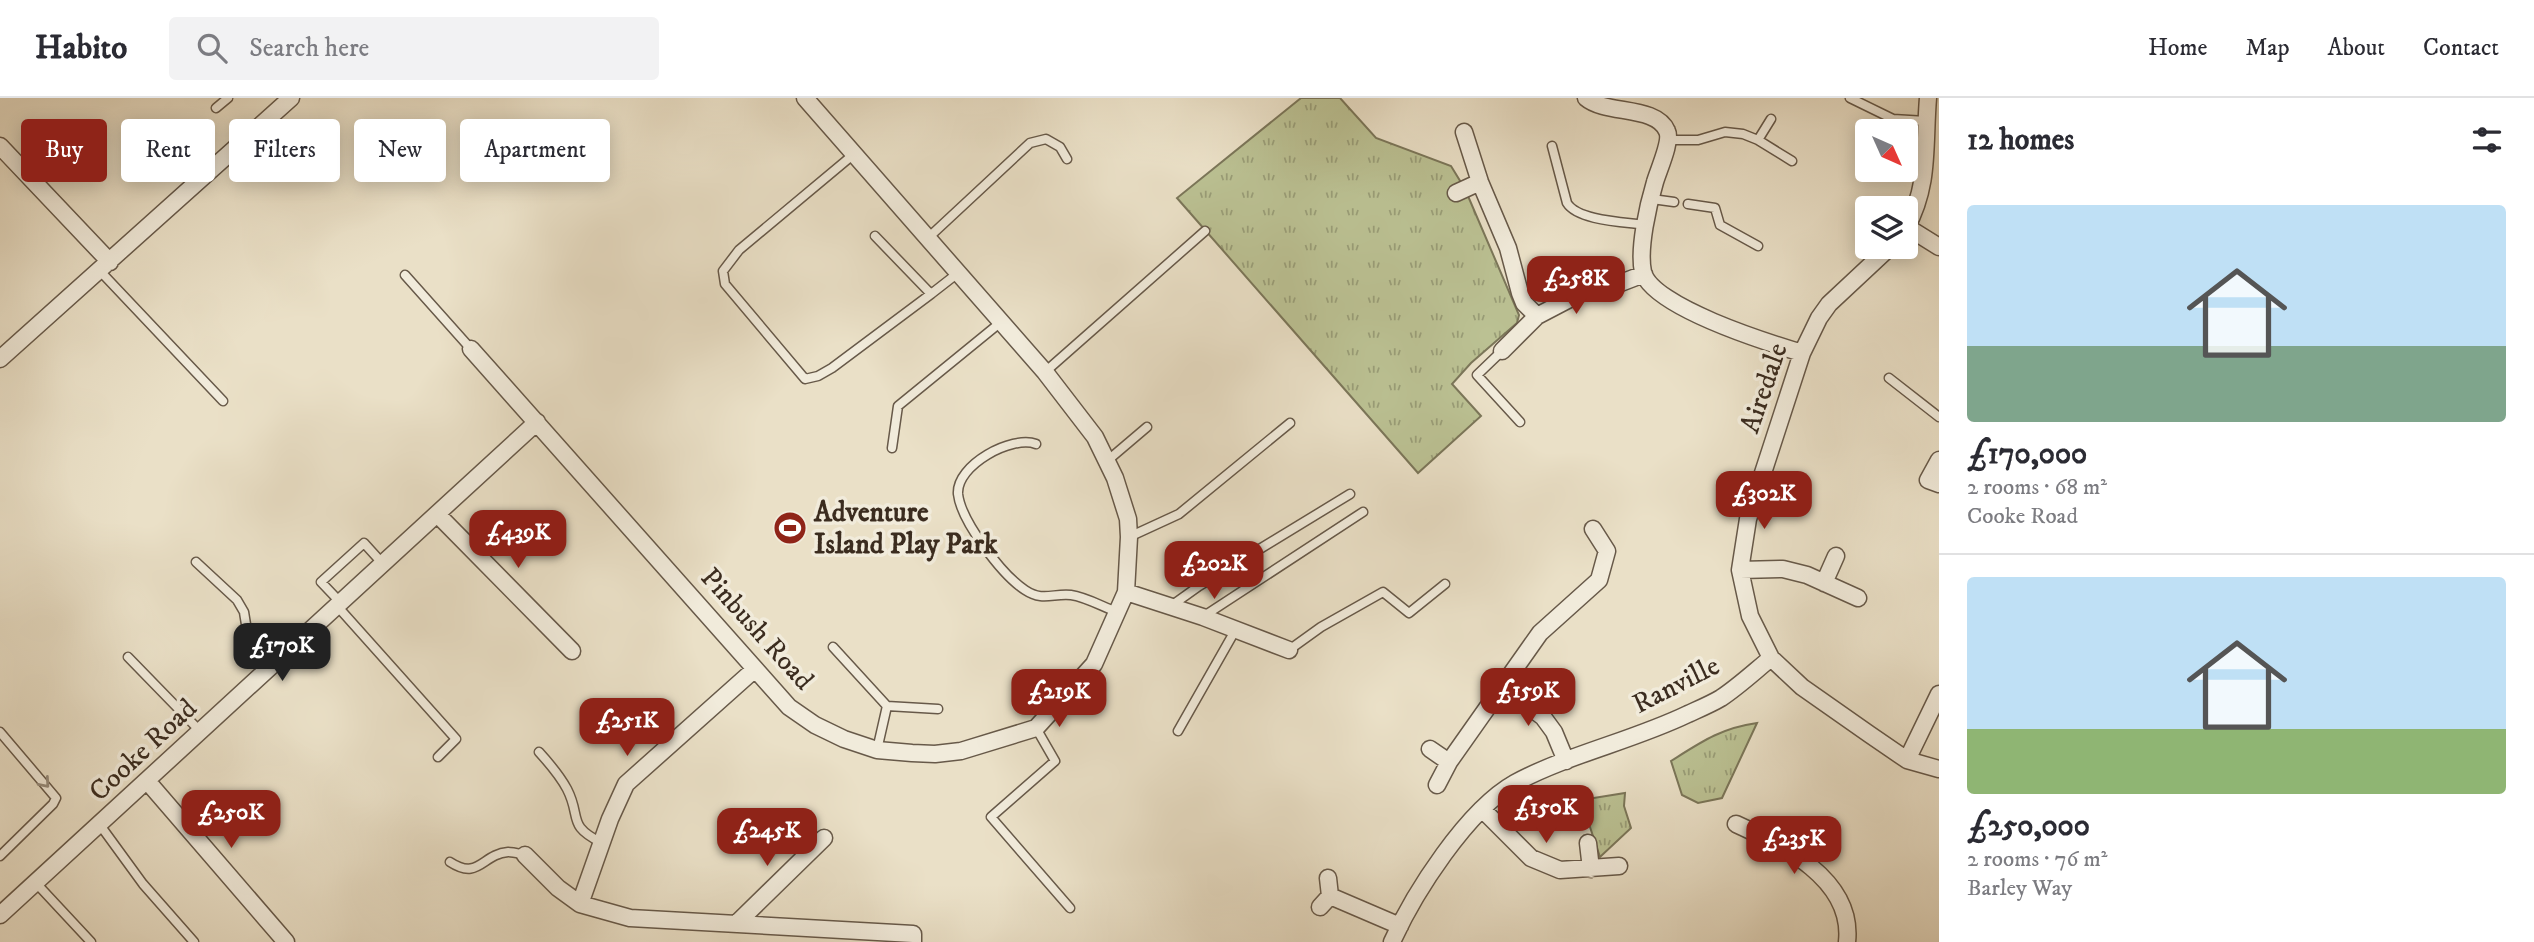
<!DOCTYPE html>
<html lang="en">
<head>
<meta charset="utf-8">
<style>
	body { margin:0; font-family:"IM FELL DW Pica",serif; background:#f2f2f3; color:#2b2b33; height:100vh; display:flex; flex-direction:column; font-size:26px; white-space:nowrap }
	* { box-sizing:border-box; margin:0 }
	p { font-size:23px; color:#7c7c81 }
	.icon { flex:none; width:38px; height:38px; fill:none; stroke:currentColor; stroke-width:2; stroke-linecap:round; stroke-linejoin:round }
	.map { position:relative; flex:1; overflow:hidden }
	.drawer { display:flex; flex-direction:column; background:#fff; width:595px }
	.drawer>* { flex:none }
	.hud { position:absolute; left:21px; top:21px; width:665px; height:63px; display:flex; gap:14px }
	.needle { width:46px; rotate:135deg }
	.tools { position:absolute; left:1855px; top:21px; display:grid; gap:14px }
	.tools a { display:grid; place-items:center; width:63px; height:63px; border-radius:7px; background:#fff; box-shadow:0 4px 18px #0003; font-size:35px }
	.price { position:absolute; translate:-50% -60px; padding:0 16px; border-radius:14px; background:#8f2418; color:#fff; font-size:23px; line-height:46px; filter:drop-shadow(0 2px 4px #0008) }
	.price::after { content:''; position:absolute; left:50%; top:42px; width:21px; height:16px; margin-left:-10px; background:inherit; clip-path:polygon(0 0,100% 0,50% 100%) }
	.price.current { background:#222; color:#fff }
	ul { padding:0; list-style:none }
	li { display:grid; align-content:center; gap:14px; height:371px; padding:0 28px }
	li+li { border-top:2px solid #e1e1e2 }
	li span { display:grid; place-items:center; height:217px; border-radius:7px; color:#555 }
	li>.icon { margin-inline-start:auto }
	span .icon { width:126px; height:126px; fill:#fffc; stroke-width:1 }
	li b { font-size:30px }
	h2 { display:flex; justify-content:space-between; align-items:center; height:84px; padding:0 28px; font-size:30px }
	.pill { padding:0 24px; border-radius:7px; background:#fff; box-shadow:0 4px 18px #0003; font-size:24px; line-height:63px }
	.pill.current { background:#8f2418; color:#fff }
	header { display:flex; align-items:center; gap:42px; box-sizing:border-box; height:98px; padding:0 35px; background:#fff; border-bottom:2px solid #e1e1e2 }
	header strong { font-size:33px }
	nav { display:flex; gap:38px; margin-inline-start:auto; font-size:24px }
	.search { width:490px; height:63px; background:#f2f2f3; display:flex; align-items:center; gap:18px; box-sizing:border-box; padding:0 24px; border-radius:7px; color:#7c7c81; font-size:26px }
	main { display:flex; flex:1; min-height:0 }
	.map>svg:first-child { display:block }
</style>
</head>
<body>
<header>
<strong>Habito</strong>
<div class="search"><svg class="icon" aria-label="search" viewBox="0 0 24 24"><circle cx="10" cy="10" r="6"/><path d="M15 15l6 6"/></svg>Search here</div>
<nav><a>Home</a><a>Map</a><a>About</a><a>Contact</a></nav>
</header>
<main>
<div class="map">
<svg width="1939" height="844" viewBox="0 0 1939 844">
	<defs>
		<pattern id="park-tufts" width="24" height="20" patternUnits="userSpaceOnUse" patternTransform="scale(1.75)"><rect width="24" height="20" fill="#bbc193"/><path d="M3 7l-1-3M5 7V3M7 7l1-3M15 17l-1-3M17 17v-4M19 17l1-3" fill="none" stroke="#999d77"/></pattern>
	</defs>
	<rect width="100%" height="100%" fill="#eae0c7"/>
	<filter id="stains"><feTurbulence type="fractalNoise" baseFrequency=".00286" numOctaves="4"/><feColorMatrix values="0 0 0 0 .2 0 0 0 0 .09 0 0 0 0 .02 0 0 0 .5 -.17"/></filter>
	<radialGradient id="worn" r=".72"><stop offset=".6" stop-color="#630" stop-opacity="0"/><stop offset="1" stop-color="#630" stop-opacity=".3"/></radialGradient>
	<path fill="url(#park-tufts)" stroke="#7b7659" stroke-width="2" d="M1301 0H1340L1376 40 1451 68 1465 91 1519 217 1517 225 1471 265 1452 286 1481 318 1418 375 1177 100Z
		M1757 625 1722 700 1698 705 1682 697 1671 663C1701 644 1721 630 1757 625Z
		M1625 695 1624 708 1631 730 1600 759 1581 702Z"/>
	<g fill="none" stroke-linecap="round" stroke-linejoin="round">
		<defs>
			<path id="lane" d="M1850 0 1893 21 1926 23
				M216 10 228 0
				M1668 42H1698L1725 34 1743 36 1758 42 1792 63
				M1758 42 1771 21
				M1552 48 1567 105C1578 123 1626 124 1646 127
				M854 56 739 152 723 173 725 186 805 281 818 278 832 270 931 196
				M1652 101 1674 104
				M1688 106 1715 110 1720 127 1758 148
				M875 138 931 196 958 175
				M928 140 1030 45 1046 41 1060 49 1067 61
				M100 173 223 303
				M405 177 471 251
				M1502 253 1477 277 1520 324
				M1045 274 1205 133
				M1889 280 1939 319
				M1036 346C1012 337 956 367 958 396 961 423 1002 477 1025 492 1043 504 1053 495 1071 497 1086 499 1103 509 1117 514
				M892 350 898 308 1001 224
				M1107 363 1147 329
				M1129 439 1179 416 1290 325
				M196 464 237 502 244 514 249 545 273 568
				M341 505 321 484 364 445 383 466
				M1171 508 1199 488 1350 396
				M338 509 456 641 438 659
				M1204 518 1363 414
				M833 549 887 608 877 652
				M1289 552 1321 529 1383 494 1409 515 1445 486
				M128 559 201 634
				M887 608 938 611
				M1036 630 1055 663 991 719 1070 810
				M1178 633 1236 531
				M0 634 56 700 53 706 0 758
				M539 654C549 665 560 678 567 691 582 720 566 727 602 745
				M100 727 143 786 194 844
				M450 764C479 783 482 756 508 754 514 754 520 756 525 757
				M36 785 91 844"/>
			<path id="street" d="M1586 0C1606 17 1656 7 1667 33 1672 43 1658 73 1655 84 1648 107 1638 151 1643 174 1652 209 1769 245 1802 255
				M1464 34 1480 84 1508 150 1520 195 1524 205 1537 218
				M0 48 110 164
				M1456 95 1480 84
				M1907 129 1939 149
				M1906 130C1930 87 1924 47 1928 0
				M1890 149 1829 206 1819 220 1802 255 1748 421 1740 472 1750 518 1771 560 1802 589 1869 636 1907 662 1939 671
				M471 251 789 609 815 627 844 641 877 652 912 655 935 656 961 653 1036 630 1094 566 1126 494 1129 439 1128 421 1115 380 1095 339 1045 274 805 0
				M1502 253 1537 218 1581 195 1618 186 1644 176
				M0 261 291 0
				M1939 362 1928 382 1939 386
				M437 416 572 553
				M1740 472 1783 471 1807 477 1858 500
				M1824 485 1836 458
				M1126 494 1203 519 1289 552
				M1503 589 1543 619 1554 634 1566 663
				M1430 651 1449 664
				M1907 662 1939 596
				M148 684 286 844
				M1437 687 1449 664 1540 535 1599 482 1607 453 1593 431
				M1482 711 1531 760 1560 772 1619 768
				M1736 726C1782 747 1854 781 1847 844
				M1588 745 1591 771
				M525 757 558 790 580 806 630 820 913 836V844
				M1328 780 1330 798
				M580 806 610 721 626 686 755 571
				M1320 809 1330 798 1400 828
				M0 817 537 324
				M736 826 824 740
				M1392 844C1414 795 1467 712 1515 685 1569 656 1632 643 1688 616 1699 611 1711 606 1721 600 1739 588 1755 573 1771 560"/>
		</defs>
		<use href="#lane" stroke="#675949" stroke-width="11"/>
		<use href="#street" stroke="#675949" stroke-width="19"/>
		<use href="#lane" stroke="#f1ebdb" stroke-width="8"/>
		<use href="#street" stroke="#f1ebdb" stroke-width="16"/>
	</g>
	<defs><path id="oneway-chevron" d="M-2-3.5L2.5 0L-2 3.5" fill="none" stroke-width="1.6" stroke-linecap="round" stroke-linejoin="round" transform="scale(1.75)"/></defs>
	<use stroke="#968c7d" href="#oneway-chevron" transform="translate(45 685) rotate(49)"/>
	<defs>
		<symbol id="stadium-disc" viewBox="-11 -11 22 22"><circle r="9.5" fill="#8f2418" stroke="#f1ebdb"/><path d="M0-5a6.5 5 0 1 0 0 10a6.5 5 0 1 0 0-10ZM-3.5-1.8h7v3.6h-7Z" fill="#fff"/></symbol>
	</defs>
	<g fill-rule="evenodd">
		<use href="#stadium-disc" x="771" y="411" width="38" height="38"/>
	</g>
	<g text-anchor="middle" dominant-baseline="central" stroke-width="7" stroke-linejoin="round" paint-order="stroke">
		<g font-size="28" fill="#3b2c1f" stroke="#f1ebdb">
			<text transform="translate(1764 290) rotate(-71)">Airedale</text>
			<text transform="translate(757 531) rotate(48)">Pinbush Road</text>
			<text transform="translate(1676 587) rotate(-27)">Ranville</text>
			<text transform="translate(143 652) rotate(-43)">Cooke Road</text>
		</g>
		<g font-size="28" font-weight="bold" fill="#3b2c1f" stroke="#f1ebdb" text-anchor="start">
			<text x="814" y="414">Adventure<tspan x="814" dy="32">Island Play Park</tspan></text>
		</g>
	</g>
	<rect width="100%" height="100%" filter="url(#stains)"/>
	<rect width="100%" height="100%" fill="url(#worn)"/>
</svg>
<div class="tools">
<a><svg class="needle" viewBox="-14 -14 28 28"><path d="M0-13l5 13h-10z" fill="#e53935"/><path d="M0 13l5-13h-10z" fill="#7c7c81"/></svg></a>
<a><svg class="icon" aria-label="layers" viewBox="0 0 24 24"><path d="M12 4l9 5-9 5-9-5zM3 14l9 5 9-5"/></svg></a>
</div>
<b class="price" style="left:1576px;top:218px">£258K</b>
<b class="price" style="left:1764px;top:433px">£302K</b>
<b class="price" style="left:518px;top:472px">£439K</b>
<b class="price" style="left:1214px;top:503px">£202K</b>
<b class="price current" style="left:282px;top:585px">£170K</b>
<b class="price" style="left:1528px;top:630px">£159K</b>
<b class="price" style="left:1059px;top:631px">£219K</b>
<b class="price" style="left:627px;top:660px">£251K</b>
<b class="price" style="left:1546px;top:747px">£150K</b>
<b class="price" style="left:231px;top:752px">£250K</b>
<b class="price" style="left:767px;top:770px">£245K</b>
<b class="price" style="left:1794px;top:778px">£235K</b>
<div class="hud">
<a class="pill current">Buy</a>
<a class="pill">Rent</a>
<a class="pill">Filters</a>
<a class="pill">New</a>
<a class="pill">Apartment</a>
</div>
</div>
<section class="drawer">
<h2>12 homes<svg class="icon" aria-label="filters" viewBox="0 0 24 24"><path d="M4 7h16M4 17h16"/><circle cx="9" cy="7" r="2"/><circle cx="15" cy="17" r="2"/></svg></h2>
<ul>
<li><span style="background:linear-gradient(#bfe0f5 65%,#7fa58c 0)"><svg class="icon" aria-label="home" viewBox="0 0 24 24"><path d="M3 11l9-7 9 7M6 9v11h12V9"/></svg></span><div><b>£170,000</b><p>2 rooms · 68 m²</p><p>Cooke Road</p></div></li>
<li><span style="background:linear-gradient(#bfe0f5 70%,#8fb573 0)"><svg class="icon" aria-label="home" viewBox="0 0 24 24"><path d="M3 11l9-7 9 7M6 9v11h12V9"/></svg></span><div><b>£250,000</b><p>2 rooms · 76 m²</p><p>Barley Way</p></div></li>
</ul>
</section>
</main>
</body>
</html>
